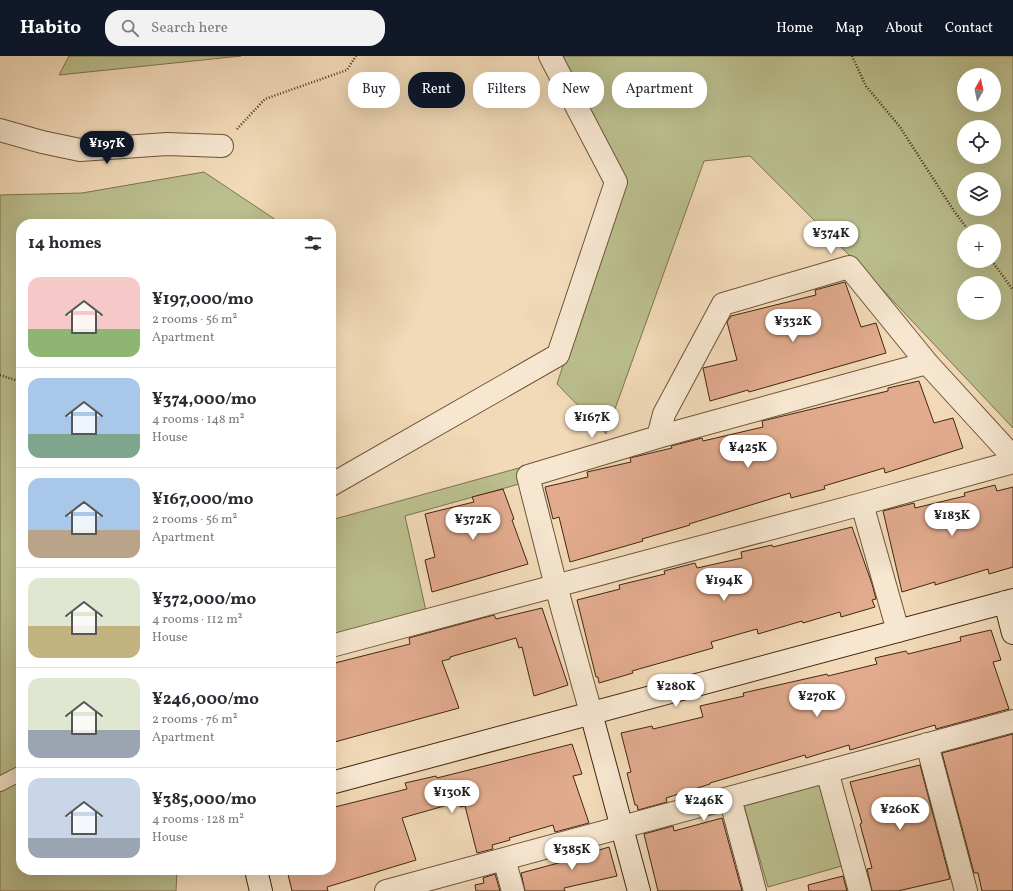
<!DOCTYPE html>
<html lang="en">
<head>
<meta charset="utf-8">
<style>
	body { margin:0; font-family:Vollkorn,serif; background:#f2f2f3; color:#2b2b33; height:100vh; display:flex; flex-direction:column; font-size:15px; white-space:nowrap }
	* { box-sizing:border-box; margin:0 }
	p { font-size:13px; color:#7c7c81 }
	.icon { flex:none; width:22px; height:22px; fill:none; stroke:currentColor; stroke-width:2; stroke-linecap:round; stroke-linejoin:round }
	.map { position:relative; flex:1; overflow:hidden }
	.side { position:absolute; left:16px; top:163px; width:320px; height:656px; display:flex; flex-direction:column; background:#fff; border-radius:16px; box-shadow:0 4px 16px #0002 }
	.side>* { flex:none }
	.top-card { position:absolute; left:348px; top:16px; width:380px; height:36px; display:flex; gap:8px }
	.needle { width:26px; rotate:9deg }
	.buttons { position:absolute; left:957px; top:12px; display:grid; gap:8px }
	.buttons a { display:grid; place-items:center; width:44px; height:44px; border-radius:50%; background:#fff; box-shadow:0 4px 16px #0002; font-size:20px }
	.price { position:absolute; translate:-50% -34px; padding:0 9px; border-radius:14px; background:#fff; color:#222; font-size:13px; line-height:26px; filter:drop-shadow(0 1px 2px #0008) }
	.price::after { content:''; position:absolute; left:50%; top:24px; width:12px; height:9px; margin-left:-6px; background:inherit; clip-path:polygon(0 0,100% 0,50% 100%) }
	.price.on { background:#111827; color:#fff }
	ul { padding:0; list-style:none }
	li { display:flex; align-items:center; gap:12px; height:100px; padding:0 12px }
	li+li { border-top:1px solid #e1e1e2 }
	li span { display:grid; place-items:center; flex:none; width:112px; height:80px; border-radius:12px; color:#555 }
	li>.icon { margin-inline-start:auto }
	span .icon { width:48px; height:48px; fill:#fffc; stroke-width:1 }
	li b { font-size:17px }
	h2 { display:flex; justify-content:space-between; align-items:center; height:48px; padding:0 12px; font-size:17px }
	.chip { padding:0 14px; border-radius:16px; background:#fff; box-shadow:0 4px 16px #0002; font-size:14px; line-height:36px }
	.chip.on { background:#111827; color:#fff }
	header { display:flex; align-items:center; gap:24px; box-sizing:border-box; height:56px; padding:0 20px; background:#111827; color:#fff }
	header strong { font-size:19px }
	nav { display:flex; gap:22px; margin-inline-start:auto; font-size:14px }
	.search { width:280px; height:36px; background:#f2f2f3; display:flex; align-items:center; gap:10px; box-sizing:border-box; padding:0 14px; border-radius:16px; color:#7c7c81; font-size:15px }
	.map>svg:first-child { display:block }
</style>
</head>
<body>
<header>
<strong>Habito</strong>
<div class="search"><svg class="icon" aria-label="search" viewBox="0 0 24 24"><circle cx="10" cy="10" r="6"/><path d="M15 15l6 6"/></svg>Search here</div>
<nav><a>Home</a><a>Map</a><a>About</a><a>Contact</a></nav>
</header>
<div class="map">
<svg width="1013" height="835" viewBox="0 0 1013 835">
	<rect width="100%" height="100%" fill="#f2dab8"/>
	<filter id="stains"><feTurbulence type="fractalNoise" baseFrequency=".005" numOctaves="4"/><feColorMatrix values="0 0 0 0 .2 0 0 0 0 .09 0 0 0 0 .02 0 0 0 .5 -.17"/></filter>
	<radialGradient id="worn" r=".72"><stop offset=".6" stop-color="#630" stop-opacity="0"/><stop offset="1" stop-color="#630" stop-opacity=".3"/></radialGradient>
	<path fill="#bbbf8e" stroke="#7e734e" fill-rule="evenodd" d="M69 0H241L59 19Z
		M557 0H1013V372L864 214 750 100 704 105 606 378 557 328 623 124ZM964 19H994V49H964ZM964 71H994V101H964ZM964 123H994V153H964ZM964 175H994V205H964ZM964 227H994V257H964Z
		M204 116 282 168H21V814H177L176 835H0V139L82 137Z
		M526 410 530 425 405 460 428 564 331 590V464Z
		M826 727 849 808 768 831 744 750Z"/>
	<path fill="#e2ab8e" stroke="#42270f" d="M845 226 861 271 876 267 886 297 749 336 748 334 710 345 703 312 737 304 727 266 731 260 816 239 815 234Z
		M919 325 934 367 953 362 963 392 885 417 884 412 824 430 825 433 791 442 790 437 689 468 690 469 642 483 643 485 570 506 559 461 553 463 545 431 588 421 587 416 631 406 630 402 672 392 671 390 702 382 703 385 763 371 762 365 888 335V332Z
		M995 429 997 435 1013 431V511L989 518 988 513 935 529V526L902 536 883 455 914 447 915 452 965 440 964 437Z
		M503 433 514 463 512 464 528 508 432 536 425 504 435 501 425 458 474 446 472 441Z
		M852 471 872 528 876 543 872 544 875 551 841 561 840 556 803 567 802 565 758 578 757 573 711 586 713 592 632 615 633 617 599 627 598 621H596L577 544 620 533 619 529 665 518 664 515 695 507 697 512 742 502 741 496 772 489 773 491Z
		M542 552 568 629 534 640 522 591 519 592 516 582 450 601V603L442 605 459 652 331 687V608L410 588 409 582 494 559 496 563Z
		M991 574 1001 604 993 606 1009 653 936 673 935 669 850 694 849 689 806 702 805 699 710 727V728L666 742 667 746 638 754 637 749H635L627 717 631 716 621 677 652 670 653 673 703 661 700 650 744 640 743 637 827 618 828 620 877 608 875 602 906 595 908 598 961 585 960 581Z
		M1013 678V835H982L978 817H974L942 697Z
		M572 688 582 718 573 720 589 767 555 776 553 769 509 782 510 784 492 789 493 793 477 797 465 750 460 751 458 746 402 762 416 804 327 831 328 835H292L287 814H331V752L407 733 405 727 436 720 437 722Z
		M920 709 950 823 898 835H872L867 813 872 812 860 768 862 767 850 726Z
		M722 762 742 835H658L644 778 673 770 674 775Z
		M597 791 599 794 609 791 617 820 564 832 565 835H525L521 817 562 806 561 800Z
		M495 818 500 835H476L475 829 484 827 483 822Z
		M843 820 847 835H809L808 829Z"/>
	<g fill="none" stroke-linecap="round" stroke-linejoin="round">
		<defs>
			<path id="lane" d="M0 728 21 717"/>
			<path id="street" d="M0 74 42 86 80 94 167 88 222 90
				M658 381 664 358 723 248 849 211 927 307 1013 401
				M331 429 558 299 616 126 550 0
				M862 448 898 575
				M331 590 862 448 1013 406
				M591 657 556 530 528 420 658 381 927 307
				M927 688 966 835
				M827 715 860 835
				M730 742 755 835
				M504 803 513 835
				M386 835 1013 665"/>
			<path id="secondary" d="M1005 546 1013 577
				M591 657 639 835
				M331 727 1013 544
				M256 814 261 835"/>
		</defs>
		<use href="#lane" stroke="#6e5439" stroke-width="16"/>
		<use href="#street" stroke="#6e5439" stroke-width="24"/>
		<use href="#secondary" stroke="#42270f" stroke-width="24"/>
		<path stroke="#42270f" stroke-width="2.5" stroke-dasharray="1 2" stroke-linecap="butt" d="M852 0 866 30 900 71 954 155 969 175
			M237 73 265 43 347 14 356 0
			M992 205 1013 234
			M0 319 21 326"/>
		<use href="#lane" stroke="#f7e7d1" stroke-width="14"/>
		<use href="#street" stroke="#f7e7d1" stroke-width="22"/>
		<use href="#secondary" stroke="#f7e7d1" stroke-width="22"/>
	</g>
	<rect width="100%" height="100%" filter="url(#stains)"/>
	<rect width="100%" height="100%" fill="url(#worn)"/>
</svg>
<div class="buttons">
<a><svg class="needle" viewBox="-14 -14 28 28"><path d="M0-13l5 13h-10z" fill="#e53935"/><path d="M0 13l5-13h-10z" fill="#7c7c81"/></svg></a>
<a><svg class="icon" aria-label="locate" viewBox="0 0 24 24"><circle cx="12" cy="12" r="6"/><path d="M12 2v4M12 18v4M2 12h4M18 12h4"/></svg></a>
<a><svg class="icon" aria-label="layers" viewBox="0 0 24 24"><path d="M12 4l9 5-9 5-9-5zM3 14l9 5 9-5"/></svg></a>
<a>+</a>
<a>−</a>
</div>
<b class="price on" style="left:107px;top:109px">¥197K</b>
<b class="price" style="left:831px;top:199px">¥374K</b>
<b class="price" style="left:793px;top:287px">¥332K</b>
<b class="price" style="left:592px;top:383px">¥167K</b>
<b class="price" style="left:748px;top:413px">¥425K</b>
<b class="price" style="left:952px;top:481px">¥183K</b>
<b class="price" style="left:473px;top:485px">¥372K</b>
<b class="price" style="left:724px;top:546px">¥194K</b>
<b class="price" style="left:676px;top:652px">¥280K</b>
<b class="price" style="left:817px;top:662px">¥270K</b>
<b class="price" style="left:452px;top:758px">¥130K</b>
<b class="price" style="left:704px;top:766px">¥246K</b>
<b class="price" style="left:900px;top:775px">¥260K</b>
<b class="price" style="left:572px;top:815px">¥385K</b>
<div class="top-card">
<a class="chip">Buy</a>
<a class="chip on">Rent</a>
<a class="chip">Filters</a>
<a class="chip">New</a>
<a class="chip">Apartment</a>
</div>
<section class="side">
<h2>14 homes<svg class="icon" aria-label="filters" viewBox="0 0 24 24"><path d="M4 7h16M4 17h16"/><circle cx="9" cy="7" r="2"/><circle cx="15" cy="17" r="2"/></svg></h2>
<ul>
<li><span style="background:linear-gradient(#f6c9c9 65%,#8fb573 0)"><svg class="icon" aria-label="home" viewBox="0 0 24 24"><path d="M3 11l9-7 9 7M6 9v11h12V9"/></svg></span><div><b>¥197,000/mo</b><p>2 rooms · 56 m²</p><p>Apartment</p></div></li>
<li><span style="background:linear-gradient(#a9c7e8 70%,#7fa58c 0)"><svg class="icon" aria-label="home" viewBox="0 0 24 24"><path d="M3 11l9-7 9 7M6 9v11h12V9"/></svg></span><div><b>¥374,000/mo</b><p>4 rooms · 148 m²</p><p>House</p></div></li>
<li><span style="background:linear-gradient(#a9c7e8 65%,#b9a48a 0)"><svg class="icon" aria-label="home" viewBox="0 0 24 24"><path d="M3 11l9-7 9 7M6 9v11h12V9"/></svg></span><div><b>¥167,000/mo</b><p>2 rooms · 56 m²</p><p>Apartment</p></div></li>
<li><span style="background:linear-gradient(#dfe7d0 60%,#c2b280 0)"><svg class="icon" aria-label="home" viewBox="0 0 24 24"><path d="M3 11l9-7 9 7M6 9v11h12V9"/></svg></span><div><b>¥372,000/mo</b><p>4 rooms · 112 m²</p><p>House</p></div></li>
<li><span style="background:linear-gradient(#dfe7d0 65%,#9aa5b1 0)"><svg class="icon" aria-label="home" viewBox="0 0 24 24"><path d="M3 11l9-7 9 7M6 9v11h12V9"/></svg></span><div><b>¥246,000/mo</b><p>2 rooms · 76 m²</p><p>Apartment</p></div></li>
<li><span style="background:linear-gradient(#c9d6e8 75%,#9aa5b1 0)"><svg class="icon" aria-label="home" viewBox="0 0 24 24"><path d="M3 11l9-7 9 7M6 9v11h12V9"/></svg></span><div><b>¥385,000/mo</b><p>4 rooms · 128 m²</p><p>House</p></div></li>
</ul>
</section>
</div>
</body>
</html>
